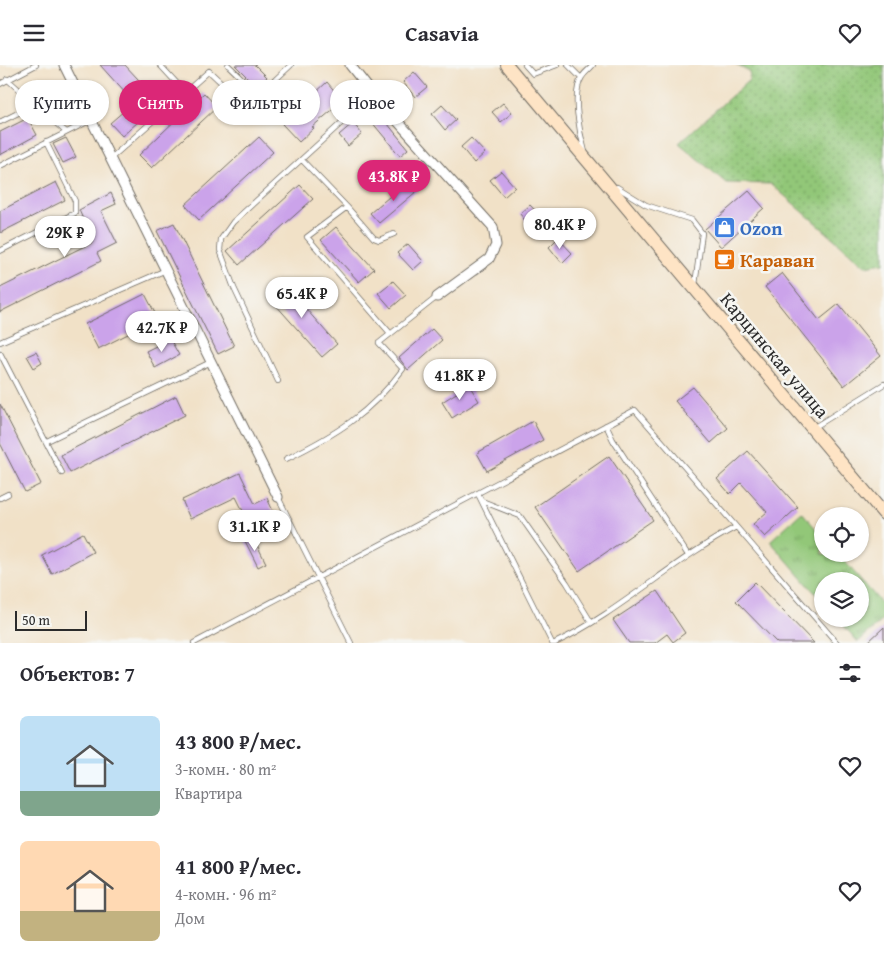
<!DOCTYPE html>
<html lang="ru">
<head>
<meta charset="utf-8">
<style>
	body { margin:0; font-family:"Gentium Book Plus",serif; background:#f7f7f7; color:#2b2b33; height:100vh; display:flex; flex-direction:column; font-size:19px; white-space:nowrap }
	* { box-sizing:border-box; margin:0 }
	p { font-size:16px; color:#7c7c81 }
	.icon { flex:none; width:28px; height:28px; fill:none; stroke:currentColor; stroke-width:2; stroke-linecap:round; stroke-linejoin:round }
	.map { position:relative; height:578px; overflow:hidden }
	.sheet { display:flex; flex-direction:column; background:#fff; flex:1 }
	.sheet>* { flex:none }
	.top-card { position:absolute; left:15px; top:15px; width:500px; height:45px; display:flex; gap:10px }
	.buttons { position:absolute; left:814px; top:442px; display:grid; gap:10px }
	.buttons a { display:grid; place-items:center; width:55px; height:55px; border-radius:50%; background:#fff; box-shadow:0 1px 4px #0004; font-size:25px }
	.scale { position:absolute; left:15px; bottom:12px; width:72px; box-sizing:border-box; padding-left:5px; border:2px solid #2b2b2b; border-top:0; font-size:14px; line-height:18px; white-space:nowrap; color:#2b2b2b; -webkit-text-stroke:4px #f6f6f2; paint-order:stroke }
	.price { position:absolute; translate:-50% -42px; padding:0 11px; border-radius:18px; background:#fff; color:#222; font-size:16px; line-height:32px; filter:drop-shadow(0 1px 2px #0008) }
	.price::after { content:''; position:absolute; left:50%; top:30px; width:15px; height:11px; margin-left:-8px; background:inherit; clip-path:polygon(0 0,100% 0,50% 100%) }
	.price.current { background:#db2777; color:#fff }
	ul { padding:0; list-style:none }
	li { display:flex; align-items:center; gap:15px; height:125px; padding:0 20px }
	li span { display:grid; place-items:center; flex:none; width:140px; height:100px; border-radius:8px; color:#555 }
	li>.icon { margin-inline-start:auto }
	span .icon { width:60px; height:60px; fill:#fffc; stroke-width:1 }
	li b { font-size:21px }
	h2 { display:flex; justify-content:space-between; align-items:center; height:60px; padding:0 20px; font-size:21px }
	.pill { padding:0 18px; border-radius:22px; background:#fff; box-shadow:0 1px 4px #0004; font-size:18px; line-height:45px }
	.pill.current { background:#db2777; color:#fff }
	header { display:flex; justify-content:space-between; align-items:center; height:65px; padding:0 20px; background:#fff; font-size:22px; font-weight:800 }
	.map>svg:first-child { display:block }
</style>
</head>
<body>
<header><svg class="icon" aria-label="menu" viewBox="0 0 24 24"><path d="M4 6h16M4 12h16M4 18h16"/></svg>Casavia<svg class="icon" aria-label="heart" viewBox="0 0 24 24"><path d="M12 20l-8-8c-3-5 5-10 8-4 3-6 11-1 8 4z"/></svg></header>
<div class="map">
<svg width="884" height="578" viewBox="0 0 884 578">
	<defs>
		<pattern id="grass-dots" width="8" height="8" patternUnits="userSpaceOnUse" patternTransform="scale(1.25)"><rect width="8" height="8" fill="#92c778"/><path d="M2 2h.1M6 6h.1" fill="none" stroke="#77a263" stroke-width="1.8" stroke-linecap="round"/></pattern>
		<pattern id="park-tufts" width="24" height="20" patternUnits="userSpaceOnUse" patternTransform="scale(1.25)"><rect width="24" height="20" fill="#92c778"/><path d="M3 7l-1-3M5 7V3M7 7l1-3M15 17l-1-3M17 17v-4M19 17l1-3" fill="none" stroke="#77a263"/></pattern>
	</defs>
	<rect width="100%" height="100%" fill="#f6f6f2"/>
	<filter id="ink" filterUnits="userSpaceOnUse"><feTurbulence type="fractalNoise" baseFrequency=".02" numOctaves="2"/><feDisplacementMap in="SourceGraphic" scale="10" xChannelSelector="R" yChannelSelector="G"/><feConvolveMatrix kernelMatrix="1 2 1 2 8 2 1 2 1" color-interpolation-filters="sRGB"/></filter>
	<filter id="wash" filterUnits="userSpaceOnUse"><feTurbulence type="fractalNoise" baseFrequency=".0096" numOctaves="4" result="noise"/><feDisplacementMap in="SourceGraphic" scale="20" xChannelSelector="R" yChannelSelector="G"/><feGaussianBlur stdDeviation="1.12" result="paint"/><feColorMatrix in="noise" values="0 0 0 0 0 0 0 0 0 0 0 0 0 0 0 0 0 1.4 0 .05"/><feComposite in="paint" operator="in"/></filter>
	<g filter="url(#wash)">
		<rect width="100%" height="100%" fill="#f1e1c7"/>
		<path fill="url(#grass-dots)" stroke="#5e7952" d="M736 0H884V198L865 201 771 119 726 118 679 78 749 15 750 7Z"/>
		<path fill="url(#park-tufts)" stroke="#5e7952" d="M802 447 822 471V489H838L884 541V554L858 577 838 554H860V516H822V536L770 476Z"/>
		<g id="blocks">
			<path fill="#cba3ea" d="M100 0H125L150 27 136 40Z
				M235 0H255L267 12 257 22Z
				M414 7 427 22 415 32 403 17Z
				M327 17 343 36 312 62 314 63 299 77 282 59Z
				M204 28 217 42 152 103 139 90Z
				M133 38 145 51 122 71 110 58Z
				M503 38 512 48 501 57 492 47Z
				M442 40 456 55 445 65 432 49Z
				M375 43 408 84 400 91 366 50Z
				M28 53 37 70 0 90V67Z
				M353 58 362 69 348 81 339 70Z
				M259 72 273 87 199 155 185 140Z
				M66 73 76 92 63 98 53 79Z
				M471 73 485 88 474 98 461 82Z
				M501 106 515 122 504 132 490 115Z
				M408 116 417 126 379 158 370 148Z
				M56 117 65 135 0 168V146Z
				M300 120 313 134 239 200 227 186Z
				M749 126 764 143 721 182 705 164Z
				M111 128 116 139 101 146 117 178 97 188 101 196 0 247V223L93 177 79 145Z
				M530 140 543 154 532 164 520 149Z
				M174 158 234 281 218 289 157 166Z
				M336 162 374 204 359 217 321 175Z
				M558 173 572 188 562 198 549 182Z
				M408 179 423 196 413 205 397 188Z
				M782 208 819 255 839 239 881 291 844 321 765 222Z
				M393 216 406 230 391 243 378 228Z
				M282 217 337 279 322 292 267 230Z
				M145 229 158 254 98 284 85 259Z
				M432 264 442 275 408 305 399 293Z
				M170 274 179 290 155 303 146 286Z
				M36 287 42 298 34 303 27 291Z
				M469 320 479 336 452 353 442 337Z
				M693 322 728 363 711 378 675 336Z
				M176 331 185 350 70 408 61 390Z
				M0 339 41 419 25 427 0 378Z
				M533 356 543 375 487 406 477 388Z
				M748 386 798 442 765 472 753 459 767 447 741 418 730 429 717 414Z
				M609 391 653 455 579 506 535 442Z
				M240 408 255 439 267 433 273 446 249 458 236 432 190 454 182 435Z
				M83 468 93 487 52 509 42 490Z
				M253 472 266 498 258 502 245 476Z
				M755 517 814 578H777L736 536Z
				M657 526 685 568 673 577 667 569 655 578H629L613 555Z
				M884 562V578H867Z"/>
		</g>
	</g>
	<g filter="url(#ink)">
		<use href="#blocks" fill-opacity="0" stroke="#706b62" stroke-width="1"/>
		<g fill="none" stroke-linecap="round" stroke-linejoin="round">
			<defs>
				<path id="service" d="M160 0 185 27
					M228 0 259 30 291 0
					M525 0 533 9 557 0
					M568 0 581 13
					M7 14 66 67
					M0 19 36 0
					M0 57 74 20
					M585 87C580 70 571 28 582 12 585 7 590 4 593 0
					M110 94 209 6 247 42 259 30
					M302 95 347 142 307 172 390 268
					M0 101 91 55
					M617 122 646 140 692 155 702 168 695 220
					M347 142 374 173 379 175 394 169
					M0 186 75 148V136L46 77
					M0 277 166 205
					M0 288 62 408
					M278 316 234 223 220 185 221 174 233 157 373 29
					M606 360 613 375 688 490
					M813 363 884 319
					M47 376 211 297
					M286 394C335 370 370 349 403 304L379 278 437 232
					M478 429 552 578
					M278 432 351 578
					M0 433 8 429
					M482 436 520 451 567 518 591 557
					M194 578 635 345 837 578
					M555 578C620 547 673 495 736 462"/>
				<path id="minor" d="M64 0 278 432
					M350 0 373 29 493 162 496 180 489 194 437 232"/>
				<path id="secondary" d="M507 0 884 449"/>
			</defs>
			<use href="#service" stroke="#706b62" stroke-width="6"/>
			<use href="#minor" stroke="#706b62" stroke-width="11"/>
			<use href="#secondary" stroke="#706b62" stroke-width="14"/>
			<use href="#service" stroke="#fff" stroke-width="4.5"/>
			<use href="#minor" stroke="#fff" stroke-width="9"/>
			<use href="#secondary" stroke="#fee4c5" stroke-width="12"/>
		</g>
	</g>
	<defs>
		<symbol id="shop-square" viewBox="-11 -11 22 22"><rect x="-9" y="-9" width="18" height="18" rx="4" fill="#3f7fe0" stroke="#f6f6f2"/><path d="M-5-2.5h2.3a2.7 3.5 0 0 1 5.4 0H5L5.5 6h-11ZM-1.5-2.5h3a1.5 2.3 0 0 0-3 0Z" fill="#fff"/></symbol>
		<symbol id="cafe-square" viewBox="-11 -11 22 22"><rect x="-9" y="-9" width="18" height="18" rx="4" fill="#e8710a" stroke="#f6f6f2"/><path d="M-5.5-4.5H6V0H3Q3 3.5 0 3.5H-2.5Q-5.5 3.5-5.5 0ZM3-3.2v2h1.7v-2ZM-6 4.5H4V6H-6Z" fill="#fff"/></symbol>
	</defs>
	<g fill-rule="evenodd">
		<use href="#shop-square" x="712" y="150" width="25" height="25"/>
		<use href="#cafe-square" x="712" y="182" width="25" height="25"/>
	</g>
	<g text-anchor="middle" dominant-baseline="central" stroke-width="5" stroke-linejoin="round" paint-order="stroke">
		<g font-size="19" font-weight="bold" fill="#366cbe" stroke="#f6f6f2" text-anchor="start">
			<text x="740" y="163">Ozon</text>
		</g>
		<g font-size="19" font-weight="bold" fill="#c56008" stroke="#f6f6f2" text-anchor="start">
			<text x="740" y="195">Караван</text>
		</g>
		<g font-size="19" fill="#2b2b2b" stroke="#f6f6f2">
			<text transform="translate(775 290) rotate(50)">Карцинская улица</text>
		</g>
	</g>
</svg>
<div class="buttons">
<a><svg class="icon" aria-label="locate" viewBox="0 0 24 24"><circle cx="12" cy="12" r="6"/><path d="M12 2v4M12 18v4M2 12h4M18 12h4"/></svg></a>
<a><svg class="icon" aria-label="layers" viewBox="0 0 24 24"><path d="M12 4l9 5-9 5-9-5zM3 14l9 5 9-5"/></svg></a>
</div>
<div class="scale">50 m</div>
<b class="price current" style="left:394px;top:137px">43.8K ₽</b>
<b class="price" style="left:560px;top:185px">80.4K ₽</b>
<b class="price" style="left:65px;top:193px">29K ₽</b>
<b class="price" style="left:302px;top:254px">65.4K ₽</b>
<b class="price" style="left:162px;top:288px">42.7K ₽</b>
<b class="price" style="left:460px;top:336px">41.8K ₽</b>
<b class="price" style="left:255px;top:487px">31.1K ₽</b>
<div class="top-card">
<a class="pill">Купить</a>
<a class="pill current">Снять</a>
<a class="pill">Фильтры</a>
<a class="pill">Новое</a>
</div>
</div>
<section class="sheet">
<h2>Объектов: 7<svg class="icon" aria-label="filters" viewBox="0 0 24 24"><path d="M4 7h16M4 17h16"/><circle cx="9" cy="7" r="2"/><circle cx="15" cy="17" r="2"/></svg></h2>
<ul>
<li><span style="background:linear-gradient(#bfe0f5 75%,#7fa58c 0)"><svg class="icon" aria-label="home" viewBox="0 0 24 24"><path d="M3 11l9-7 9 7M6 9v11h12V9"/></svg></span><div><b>43 800 ₽/мес.</b><p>3-комн. · 80 m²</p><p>Квартира</p></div><svg class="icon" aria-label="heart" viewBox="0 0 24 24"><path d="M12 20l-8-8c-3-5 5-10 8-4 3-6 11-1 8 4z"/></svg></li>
<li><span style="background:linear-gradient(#ffd9b3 70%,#c2b280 0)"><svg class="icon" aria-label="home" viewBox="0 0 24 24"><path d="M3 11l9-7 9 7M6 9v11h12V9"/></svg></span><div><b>41 800 ₽/мес.</b><p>4-комн. · 96 m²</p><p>Дом</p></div><svg class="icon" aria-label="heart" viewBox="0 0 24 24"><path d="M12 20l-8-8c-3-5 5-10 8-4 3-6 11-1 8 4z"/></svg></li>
</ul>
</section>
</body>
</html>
